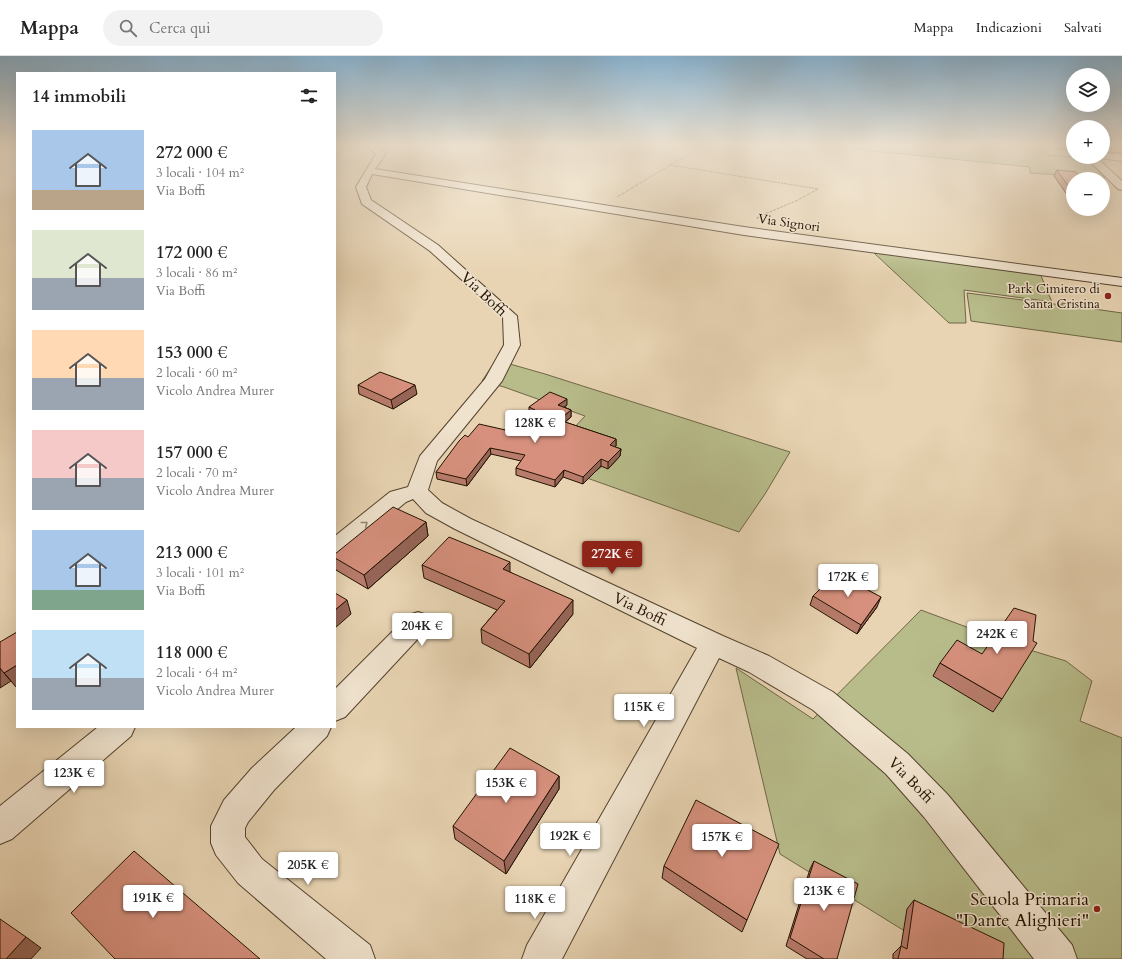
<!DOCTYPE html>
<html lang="it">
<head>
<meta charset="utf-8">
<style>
	body { margin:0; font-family:Cardo,serif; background:#f2f2f2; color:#222; height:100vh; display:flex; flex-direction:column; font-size:15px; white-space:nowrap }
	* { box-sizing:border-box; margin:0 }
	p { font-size:13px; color:#767676 }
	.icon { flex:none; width:22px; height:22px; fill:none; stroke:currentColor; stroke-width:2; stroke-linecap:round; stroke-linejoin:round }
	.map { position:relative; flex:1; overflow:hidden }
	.details { position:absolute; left:16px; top:16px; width:320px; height:656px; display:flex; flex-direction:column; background:#fff; border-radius:0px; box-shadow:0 4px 16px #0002 }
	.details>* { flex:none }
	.buttons { position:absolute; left:1066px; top:12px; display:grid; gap:8px }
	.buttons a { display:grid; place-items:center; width:44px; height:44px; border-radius:50%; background:#fff; box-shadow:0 4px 16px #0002; font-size:20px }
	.price { position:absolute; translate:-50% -34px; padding:0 9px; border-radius:4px; background:#fff; color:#222; font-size:13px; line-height:26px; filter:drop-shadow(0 1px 2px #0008) }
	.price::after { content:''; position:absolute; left:50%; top:24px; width:12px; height:9px; margin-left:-6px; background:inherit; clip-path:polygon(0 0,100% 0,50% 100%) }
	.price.on { background:#8f2418; color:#fff }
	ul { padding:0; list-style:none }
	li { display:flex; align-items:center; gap:12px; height:100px; padding:0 16px }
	li span { display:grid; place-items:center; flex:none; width:112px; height:80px; border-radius:0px; color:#555 }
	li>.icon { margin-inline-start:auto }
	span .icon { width:48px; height:48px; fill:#fffc; stroke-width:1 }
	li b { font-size:17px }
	h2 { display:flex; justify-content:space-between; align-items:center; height:48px; padding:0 16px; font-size:17px }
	header { display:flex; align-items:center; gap:24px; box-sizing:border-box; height:56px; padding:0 20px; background:#fff; border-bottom:1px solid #e0e0e0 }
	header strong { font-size:19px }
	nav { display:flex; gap:22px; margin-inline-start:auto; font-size:14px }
	.search { width:280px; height:36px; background:#f2f2f2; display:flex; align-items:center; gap:10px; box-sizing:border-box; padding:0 14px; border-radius:22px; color:#767676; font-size:15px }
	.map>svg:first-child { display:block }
</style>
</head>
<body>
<header>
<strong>Mappa</strong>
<div class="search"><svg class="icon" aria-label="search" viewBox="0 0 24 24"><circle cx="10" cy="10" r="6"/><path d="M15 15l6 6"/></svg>Cerca qui</div>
<nav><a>Mappa</a><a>Indicazioni</a><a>Salvati</a></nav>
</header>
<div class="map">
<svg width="1122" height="903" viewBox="0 0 1122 903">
	<rect width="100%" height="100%" fill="#e8d4b3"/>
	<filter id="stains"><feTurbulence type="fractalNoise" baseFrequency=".005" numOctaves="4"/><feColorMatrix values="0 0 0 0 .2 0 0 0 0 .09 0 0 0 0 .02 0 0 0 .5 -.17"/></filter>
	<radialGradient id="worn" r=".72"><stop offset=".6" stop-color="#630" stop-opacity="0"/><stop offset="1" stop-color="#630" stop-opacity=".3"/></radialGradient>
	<path fill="#b8bc8b" stroke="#6e6746" d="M858 90H1041L1048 99 1085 102 1105 122 1030 117V111L854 93Z
		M874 197 1039 215 1052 246 964 234 966 267H949Z
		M967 237 1062 249V247L1075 249V247L1093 251 1094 253 1122 257V286L971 265Z
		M496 304 545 318 790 396 765 438 739 476 587 422 613 402 563 384 585 360 504 331 482 325Z
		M921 554 1020 591 1066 605 1092 625 1080 665 1122 682V903H950L780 798 736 612 813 663Z"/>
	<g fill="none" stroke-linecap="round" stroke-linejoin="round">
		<defs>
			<path id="minor" d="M368 90H378L386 97 375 113 744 171 1122 222V230L744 179 372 118 366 131 371 144 438 189 517 260 520 289 502 325 437 405 428 434 442 447 471 463 723 580 769 600 833 636 908 698 948 739 1072 889 1077 903H1034L924 761 886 718 813 654 749 616 719 602 562 903H522L527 889 697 592 455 473 426 457 413 443 406 446 343 498 335 500V480L390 436 408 431 420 400 485 323 504 289 503 261 430 195 362 148 356 131 376 98Z
				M1103 97 1122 99V105L1100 102 1103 101Z
				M1086 101H1096L1122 125V134L1118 133Z
				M418 556 427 559 431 566 427 573 345 661 335 665V633L409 559Z
				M98 671H135L131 680 12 783 0 788V750Z
				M296 671H331L327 680 274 734 248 766 245 772V781L262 803 370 889 375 903H326L238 827 216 799 211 787V770L224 744 252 712Z"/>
		</defs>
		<use href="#minor" stroke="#54422d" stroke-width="2"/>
		<path stroke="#231200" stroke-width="1" stroke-dasharray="0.5 1" stroke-linecap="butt" d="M670 109 818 133 798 144 765 158
			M617 141 702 90"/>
		<path stroke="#231200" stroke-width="1.5" stroke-dasharray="0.5 1" stroke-linecap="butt" d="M757 162 767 157"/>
		<use href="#minor" fill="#f0e3ce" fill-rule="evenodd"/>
	</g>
	<path fill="#b87c6c" stroke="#231200" d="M1055 90H1073V94H1059Z
		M1103 90H1122V97L1103 96Z
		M1057 114 1073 123V141L1068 140 1054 120Z
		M358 329 417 338 393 353 359 338Z
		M567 349 564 351 571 354V361L565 366 616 383V390L615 391 621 393 620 400 608 413 601 410 583 428 563 421 555 431 516 419V412L521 405 491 398 467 430 437 423 436 416 468 381 510 375 530 358H529V351Z
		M426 466 428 480 368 533 336 514 335 511V498Z
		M422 509 510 516 573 558 530 612 482 587 481 573 497 554 424 522Z
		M813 540 877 551 857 578 810 549Z
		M940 607 1002 643 993 656 933 620Z
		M559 720V733L506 818 455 783 453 770Z
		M814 805 837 903H807L786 890 810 813Z
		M664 810 747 864 742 876 662 822Z
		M914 844 1003 903H893V898L901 890 907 853Z"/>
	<path fill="#966558" stroke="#231200" d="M415 329 417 338 393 353 391 344Z
		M567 343V349L558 356V349Z
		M571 354V361L560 370 559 364Z
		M616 383V390L610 396V389Z
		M490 392 491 398 467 430 466 423Z
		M621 393 620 400 608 413V406Z
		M601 403V410L583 428V421Z
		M564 414 563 421 555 431V424Z
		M426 466 428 480 368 533 364 519Z
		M510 506V520L503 513Z
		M881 541 877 551 857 578 861 569Z
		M347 544 351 558 335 572V554Z
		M573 544V558L530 612 529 598Z
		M17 609V630L16 631 4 617Z
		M0 612 11 625 0 632Z
		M559 720V733L506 818 504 805Z
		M26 881 41 892 31 903H6Z"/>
	<path fill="#d6907d" stroke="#231200" d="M1057 114 1076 116 1082 123H1073V135L1071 134Z
		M380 316 415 329 391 344 358 329Z
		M550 336 567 343 558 349 571 354 559 364 616 383 610 389 621 393 608 406 601 403 583 421 564 414 555 424 516 412 525 399 490 392 466 423 436 416 459 385 465 379 468 381 479 368 510 375 535 354 529 351Z
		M393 451 426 466 364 519 335 502V498Z
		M449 481 510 506 503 513 573 544 529 598 481 573 505 545 422 509Z
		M836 517 881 541 861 569 813 540Z
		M335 537 347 544 335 554Z
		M1014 552 1036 559 1033 585 1037 587 1002 643 940 607 957 584 982 598Z
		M17 576V609L4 617 0 612V586Z
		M510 692 559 720 504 805 453 770Z
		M696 744 779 788 747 864 664 810Z
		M134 795 260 903H115L71 857Z
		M814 805 858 828 837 903H824L790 882Z
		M914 844 1004 887 1003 903H898L901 890 907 893Z
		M0 863 26 881 6 903H0Z"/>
	<defs><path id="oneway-chevron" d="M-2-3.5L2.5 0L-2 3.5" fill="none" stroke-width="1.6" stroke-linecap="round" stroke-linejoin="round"/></defs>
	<use stroke="#948571" href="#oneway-chevron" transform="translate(365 468) rotate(-39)"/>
	<linearGradient id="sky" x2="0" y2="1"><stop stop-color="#89b5d4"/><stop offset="0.41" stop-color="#f5ecdd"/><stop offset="1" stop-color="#f5ecdd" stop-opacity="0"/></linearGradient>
	<rect width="1122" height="217" fill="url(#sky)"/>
	<g fill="#8f2418" stroke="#f0e3ce" stroke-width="1.5">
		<circle cx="1108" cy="240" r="4"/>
		<circle cx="1097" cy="853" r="4"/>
	</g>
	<g text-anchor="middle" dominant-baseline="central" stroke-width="3" stroke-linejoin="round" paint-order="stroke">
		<g font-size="13" fill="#231200" stroke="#f0e3ce">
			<text transform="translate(789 167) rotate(8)">Via Signori</text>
		</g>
		<g font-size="13" fill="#231200" stroke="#f0e3ce" text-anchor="end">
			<text x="1100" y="233">Park Cimitero di<tspan x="1100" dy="15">Santa Cristina</tspan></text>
		</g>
		<g font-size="15" fill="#231200" stroke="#f0e3ce">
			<text transform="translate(484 238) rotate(43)">Via Boffi</text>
			<text transform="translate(640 553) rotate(26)">Via Boffi</text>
			<text transform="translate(911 724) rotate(46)">Via Boffi</text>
		</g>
		<g font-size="18" fill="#231200" stroke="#f0e3ce" text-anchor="end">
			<text x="1089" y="843">Scuola Primaria<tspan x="1089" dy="21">"Dante Alighieri"</tspan></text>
		</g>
	</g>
	<rect width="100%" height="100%" filter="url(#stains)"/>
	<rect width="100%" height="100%" fill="url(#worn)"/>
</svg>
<div class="buttons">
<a><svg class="icon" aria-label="layers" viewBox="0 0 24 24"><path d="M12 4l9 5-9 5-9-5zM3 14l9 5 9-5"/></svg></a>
<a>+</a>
<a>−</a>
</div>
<b class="price" style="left:535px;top:388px">128K €</b>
<b class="price on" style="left:612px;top:519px">272K €</b>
<b class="price" style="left:848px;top:542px">172K €</b>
<b class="price" style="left:422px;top:591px">204K €</b>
<b class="price" style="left:997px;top:599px">242K €</b>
<b class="price" style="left:644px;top:672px">115K €</b>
<b class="price" style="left:74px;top:738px">123K €</b>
<b class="price" style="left:506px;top:748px">153K €</b>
<b class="price" style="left:570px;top:801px">192K €</b>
<b class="price" style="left:722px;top:802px">157K €</b>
<b class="price" style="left:308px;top:830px">205K €</b>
<b class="price" style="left:824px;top:856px">213K €</b>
<b class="price" style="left:153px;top:863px">191K €</b>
<b class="price" style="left:535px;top:864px">118K €</b>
<section class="details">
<h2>14 immobili<svg class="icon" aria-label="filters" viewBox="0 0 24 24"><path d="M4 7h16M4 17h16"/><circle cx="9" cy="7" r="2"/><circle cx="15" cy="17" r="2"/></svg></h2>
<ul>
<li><span style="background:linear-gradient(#a9c7e8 75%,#b9a48a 0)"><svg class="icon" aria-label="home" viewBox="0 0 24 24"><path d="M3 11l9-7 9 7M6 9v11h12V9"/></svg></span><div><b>272 000 €</b><p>3 locali · 104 m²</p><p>Via Boffi</p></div></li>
<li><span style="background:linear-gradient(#dfe7d0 60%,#9aa5b1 0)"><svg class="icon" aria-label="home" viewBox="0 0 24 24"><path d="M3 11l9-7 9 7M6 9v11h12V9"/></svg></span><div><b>172 000 €</b><p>3 locali · 86 m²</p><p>Via Boffi</p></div></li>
<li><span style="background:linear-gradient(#ffd9b3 60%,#9aa5b1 0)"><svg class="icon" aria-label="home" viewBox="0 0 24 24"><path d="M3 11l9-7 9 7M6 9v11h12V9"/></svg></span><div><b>153 000 €</b><p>2 locali · 60 m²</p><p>Vicolo Andrea Murer</p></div></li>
<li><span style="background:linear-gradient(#f6c9c9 60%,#9aa5b1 0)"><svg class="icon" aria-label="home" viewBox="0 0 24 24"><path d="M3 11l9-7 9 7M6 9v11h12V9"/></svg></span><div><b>157 000 €</b><p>2 locali · 70 m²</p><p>Vicolo Andrea Murer</p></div></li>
<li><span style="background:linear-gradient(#a9c7e8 75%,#7fa58c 0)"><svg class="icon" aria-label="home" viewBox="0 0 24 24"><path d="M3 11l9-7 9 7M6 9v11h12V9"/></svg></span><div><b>213 000 €</b><p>3 locali · 101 m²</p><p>Via Boffi</p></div></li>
<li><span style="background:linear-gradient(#bfe0f5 60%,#9aa5b1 0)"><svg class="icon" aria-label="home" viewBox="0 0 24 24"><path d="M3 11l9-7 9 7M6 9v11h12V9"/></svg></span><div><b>118 000 €</b><p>2 locali · 64 m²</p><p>Vicolo Andrea Murer</p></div></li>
</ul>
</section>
</div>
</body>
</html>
